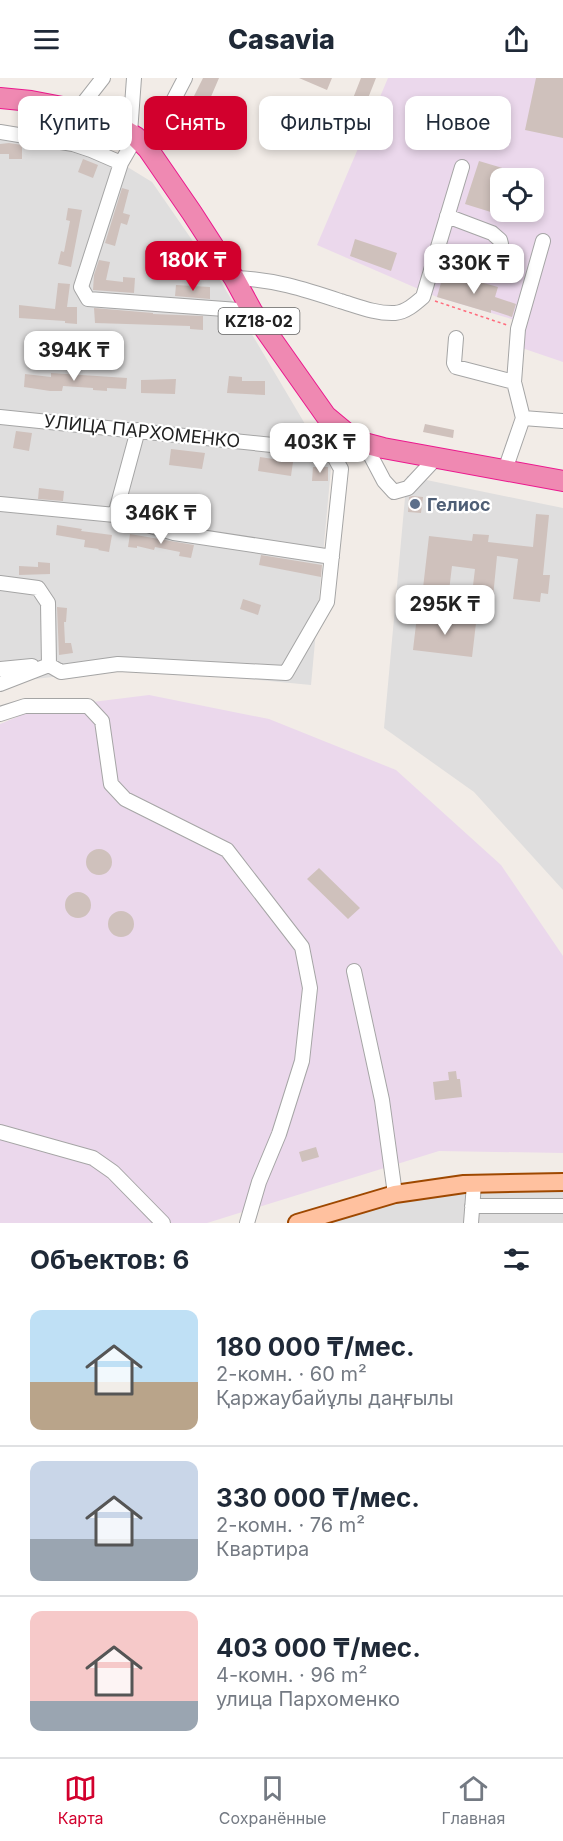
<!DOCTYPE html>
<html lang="ru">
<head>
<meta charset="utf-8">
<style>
	body { margin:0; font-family:Inter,sans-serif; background:#f6f6f7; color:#1f2937; height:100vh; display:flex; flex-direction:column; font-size:22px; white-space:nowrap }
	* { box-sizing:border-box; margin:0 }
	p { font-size:20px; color:#747a83 }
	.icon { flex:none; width:33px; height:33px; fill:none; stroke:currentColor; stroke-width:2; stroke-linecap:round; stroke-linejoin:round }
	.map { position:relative; height:1145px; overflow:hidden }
	.details { display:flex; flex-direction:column; background:#fff; flex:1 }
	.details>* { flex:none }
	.top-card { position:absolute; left:18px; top:18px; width:528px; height:54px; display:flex; gap:12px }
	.controls { position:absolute; left:490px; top:90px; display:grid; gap:12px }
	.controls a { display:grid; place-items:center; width:54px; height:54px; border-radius:12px; background:#fff; box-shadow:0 3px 9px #0003; font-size:30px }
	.price { position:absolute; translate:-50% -51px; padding:0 14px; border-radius:12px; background:#fff; color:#222; font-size:20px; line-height:39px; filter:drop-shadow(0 2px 3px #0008) }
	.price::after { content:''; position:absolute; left:50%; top:36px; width:18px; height:14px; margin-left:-9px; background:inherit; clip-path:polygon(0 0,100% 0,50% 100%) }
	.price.selected { background:#d2002d; color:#fff }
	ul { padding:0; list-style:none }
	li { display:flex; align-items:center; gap:18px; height:150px; padding:0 30px }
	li+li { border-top:2px solid #e0e1e3 }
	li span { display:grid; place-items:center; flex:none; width:168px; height:120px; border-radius:12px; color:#555 }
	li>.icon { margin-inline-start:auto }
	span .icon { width:72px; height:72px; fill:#fffc; stroke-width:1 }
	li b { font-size:26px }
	h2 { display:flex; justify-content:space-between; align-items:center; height:72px; padding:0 30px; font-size:26px }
	.tag { padding:0 21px; border-radius:12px; background:#fff; box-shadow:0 3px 9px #0003; font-size:21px; line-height:54px }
	.tag.selected { background:#d2002d; color:#fff }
	header { display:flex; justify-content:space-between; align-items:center; height:78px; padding:0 30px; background:#fff; font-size:27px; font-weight:800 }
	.tab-bar { display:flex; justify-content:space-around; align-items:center; height:84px; border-top:2px solid #e0e1e3; background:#fff; font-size:16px; color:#747a83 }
	.tab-bar a { display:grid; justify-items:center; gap:3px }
	.tab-bar .selected { color:#d2002d }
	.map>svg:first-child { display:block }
</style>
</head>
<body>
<header><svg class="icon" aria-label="menu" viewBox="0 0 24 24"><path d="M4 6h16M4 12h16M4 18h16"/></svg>Casavia<svg class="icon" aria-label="share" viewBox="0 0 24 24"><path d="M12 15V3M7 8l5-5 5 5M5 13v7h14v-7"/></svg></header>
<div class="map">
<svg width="563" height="1145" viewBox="0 0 563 1145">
	<rect width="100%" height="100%" fill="#f2ece7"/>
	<path fill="#dfdede" d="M0 57 98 71 152 104 221 204 331 390 311 607 131 590 0 605Z
		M407 398 563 430V812L474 714 384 650Z
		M466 1111 563 1112V1145H326L414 1118Z"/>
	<path fill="#ebd8ec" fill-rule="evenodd" d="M388 0H563V284L519 269 525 245 437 219 317 167ZM501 100H534V134H501Z
		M149 617 269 641 396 692 501 787 563 878V1075L439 1073 207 1145H0V646L36 631Z"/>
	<path fill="#cfc1bc" d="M203 0H219L210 21 240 34 233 49 188 30Z
		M299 0H332L327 12Z
		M361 0H376L357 48 344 43Z
		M536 0H563V60L525 52Z
		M9 65 22 67V81H9V76H0V66Z
		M83 81 98 87 93 100 78 94Z
		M479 83 532 99 531 100H501V134H516L513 141 465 126Z
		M122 110 129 112 123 135 130 137 127 147 121 145 115 168 105 165Z
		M68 130 82 132 71 189 58 186 61 173 64 174 70 143 66 142Z
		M355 161 397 175 391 193 350 178Z
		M511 176 521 179 513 205 503 202Z
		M99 182 110 184 106 202 123 204V199L135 200 134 215 93 212 94 197Z
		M444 194 498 209 495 219 516 226 512 239 491 232V235L437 219Z
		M58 205 70 206 67 229H77V246L65 245V243L19 240V227L55 231Z
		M176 207 210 209V221L175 218Z
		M94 230 153 235V236L203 238V252L190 251V248L95 245Z
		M51 295 127 300 126 311 107 310V313L93 312V310L63 308 62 313H50L24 309 25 296 51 299Z
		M229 298 242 299V303H265V317L227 315Z
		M176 301 175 316 141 315V302Z
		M425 346 454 352 453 360 423 354Z
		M16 353 32 355 29 373 13 370Z
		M171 371 205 375 202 391 169 387Z
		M260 379 293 384 291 398 258 393Z
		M313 389H328V403H312Z
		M39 410 64 413 63 423 38 421Z
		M412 418 423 419 421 435 408 434 409 419Z
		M178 429 195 431 194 436 208 438 206 450 176 443Z
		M536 436 549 437 543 497H550L548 516 541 515 540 524 513 521 518 481 497 478 493 519 472 516 475 491 452 488 449 513 423 510 429 458 472 463 473 456 489 457 488 464 533 469Z
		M57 447 82 451 81 453 112 457 109 474 98 472 99 471 84 469 85 462 56 457Z
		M130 456 194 467 191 480 179 478 180 474 155 469 154 472 137 468V470L128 469Z
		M261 477 322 487 321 499 259 487Z
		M38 484 50 485V496L19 497V488L38 489Z
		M243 521 261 527 258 537 240 531Z
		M57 529 67 530 66 544H64L65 565H71L73 575 59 577Z
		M417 538 476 545 472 579 413 572Z
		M86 784a13 13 0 1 1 26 0a13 13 0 1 1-26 0Z
		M319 790 360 830 348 841 307 801Z
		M65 827a13 13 0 1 1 26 0a13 13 0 1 1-26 0Z
		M108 846a13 13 0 1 1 26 0a13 13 0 1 1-26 0Z
		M456 993 457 1001H460L462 1019 435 1022 433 1004 449 1002 448 994Z
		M316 1069 319 1079 302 1084 299 1074Z"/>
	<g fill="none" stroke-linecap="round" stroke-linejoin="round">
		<defs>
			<path id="minor" d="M78 32 103 0
				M0 54 73 66 91 72 121 85
				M130 55 134 0
				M136 59 121 85 81 209 88 221 252 233
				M148 71 185 0
				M437 172 490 185 498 180 501 166 500 162 492 155 447 138
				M234 200C273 201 304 211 340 223 357 228 376 236 395 235 406 234 415 226 423 219L462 89
				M456 260 454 285 456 289 514 304
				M0 339 331 373 350 358
				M523 340 563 343
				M364 365 384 403 394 414 408 410 436 380
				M505 392 523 340 514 304 518 251 543 163
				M0 426 115 437 174 455 332 479
				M115 437 138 352
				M0 505 38 510 48 525 49 587
				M49 587 61 594 118 586 286 595 327 524 341 391 331 373
				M0 591 32 588
				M0 606 49 587
				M0 636 25 628H88L102 643 111 706 125 721 227 772 302 869 310 910 302 983 279 1056 259 1104 247 1145
				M354 893 382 1022 395 1116
				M0 1054 93 1080 113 1094 163 1145
				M472 1128H563
				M471 1145 474 1106"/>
			<path id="major" d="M297 1145 395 1116 464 1106 563 1104"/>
			<path id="highway" d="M0 20 31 23 78 32 109 43 136 59 148 71 192 135 234 200 252 233 326 338 350 358 364 365 383 370 563 403"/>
		</defs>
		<use href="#minor" stroke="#a5a5a5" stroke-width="16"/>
		<use href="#major" stroke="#9e4800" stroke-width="20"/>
		<use href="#highway" stroke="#eb198e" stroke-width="22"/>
		<path stroke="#ff6b7c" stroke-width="1.5" stroke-dasharray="3 3" stroke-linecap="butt" d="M435 223 507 247"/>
		<use href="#minor" stroke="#fff" stroke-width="14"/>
		<use href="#major" stroke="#ffc19f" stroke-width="16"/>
		<use href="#highway" stroke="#ef89b2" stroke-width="20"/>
	</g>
	<circle fill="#5c6f8a" stroke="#fff" stroke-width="2" cx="415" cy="426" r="6"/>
	<g text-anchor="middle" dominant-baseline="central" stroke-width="4.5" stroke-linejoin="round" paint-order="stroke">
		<rect fill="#fff" stroke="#646464" stroke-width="1.5" x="218.5" y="230" width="81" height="26" rx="4.5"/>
		<g font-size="16" font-weight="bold" fill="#212121">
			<text x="259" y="243">KZ18-02</text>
		</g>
		<g font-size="18" fill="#212121" stroke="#fff">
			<text transform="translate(142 353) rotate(6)">УЛИЦА ПАРХОМЕНКО</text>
		</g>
		<g font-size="18" font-weight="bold" fill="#4e5e75" stroke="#fff" text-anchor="start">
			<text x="427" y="426">Гелиос</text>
		</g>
	</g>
</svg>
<div class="controls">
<a><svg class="icon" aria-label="locate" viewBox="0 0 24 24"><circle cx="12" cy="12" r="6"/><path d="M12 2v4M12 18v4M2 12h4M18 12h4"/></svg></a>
</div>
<b class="price selected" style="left:193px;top:214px">180K ₸</b>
<b class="price" style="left:474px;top:217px">330K ₸</b>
<b class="price" style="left:74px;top:304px">394K ₸</b>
<b class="price" style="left:320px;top:396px">403K ₸</b>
<b class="price" style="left:161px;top:467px">346K ₸</b>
<b class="price" style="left:445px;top:558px">295K ₸</b>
<div class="top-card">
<a class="tag">Купить</a>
<a class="tag selected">Снять</a>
<a class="tag">Фильтры</a>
<a class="tag">Новое</a>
</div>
</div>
<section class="details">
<h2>Объектов: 6<svg class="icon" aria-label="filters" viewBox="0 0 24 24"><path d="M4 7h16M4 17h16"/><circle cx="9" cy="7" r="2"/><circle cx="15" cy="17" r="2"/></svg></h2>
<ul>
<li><span style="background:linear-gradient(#bfe0f5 60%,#b9a48a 0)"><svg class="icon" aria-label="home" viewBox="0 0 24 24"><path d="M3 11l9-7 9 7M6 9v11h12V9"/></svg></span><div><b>180 000 ₸/мес.</b><p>2-комн. · 60 m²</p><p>Қаржаубайұлы даңғылы</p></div></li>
<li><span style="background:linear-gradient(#c9d6e8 65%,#9aa5b1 0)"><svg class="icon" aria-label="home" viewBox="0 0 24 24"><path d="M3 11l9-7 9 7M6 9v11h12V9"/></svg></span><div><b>330 000 ₸/мес.</b><p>2-комн. · 76 m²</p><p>Квартира</p></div></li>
<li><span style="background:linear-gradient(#f6c9c9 75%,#9aa5b1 0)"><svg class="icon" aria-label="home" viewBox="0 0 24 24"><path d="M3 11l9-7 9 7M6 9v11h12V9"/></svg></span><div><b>403 000 ₸/мес.</b><p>4-комн. · 96 m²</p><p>улица Пархоменко</p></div></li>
</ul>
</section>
<nav class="tab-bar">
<a class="selected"><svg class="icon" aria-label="map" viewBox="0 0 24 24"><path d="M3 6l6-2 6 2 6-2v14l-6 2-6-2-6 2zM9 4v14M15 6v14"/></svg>Карта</a>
<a><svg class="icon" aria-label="saved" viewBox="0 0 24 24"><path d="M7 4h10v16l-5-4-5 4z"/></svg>Сохранённые</a>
<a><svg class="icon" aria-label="home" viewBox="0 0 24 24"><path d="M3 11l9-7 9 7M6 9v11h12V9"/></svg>Главная</a>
</nav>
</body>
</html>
